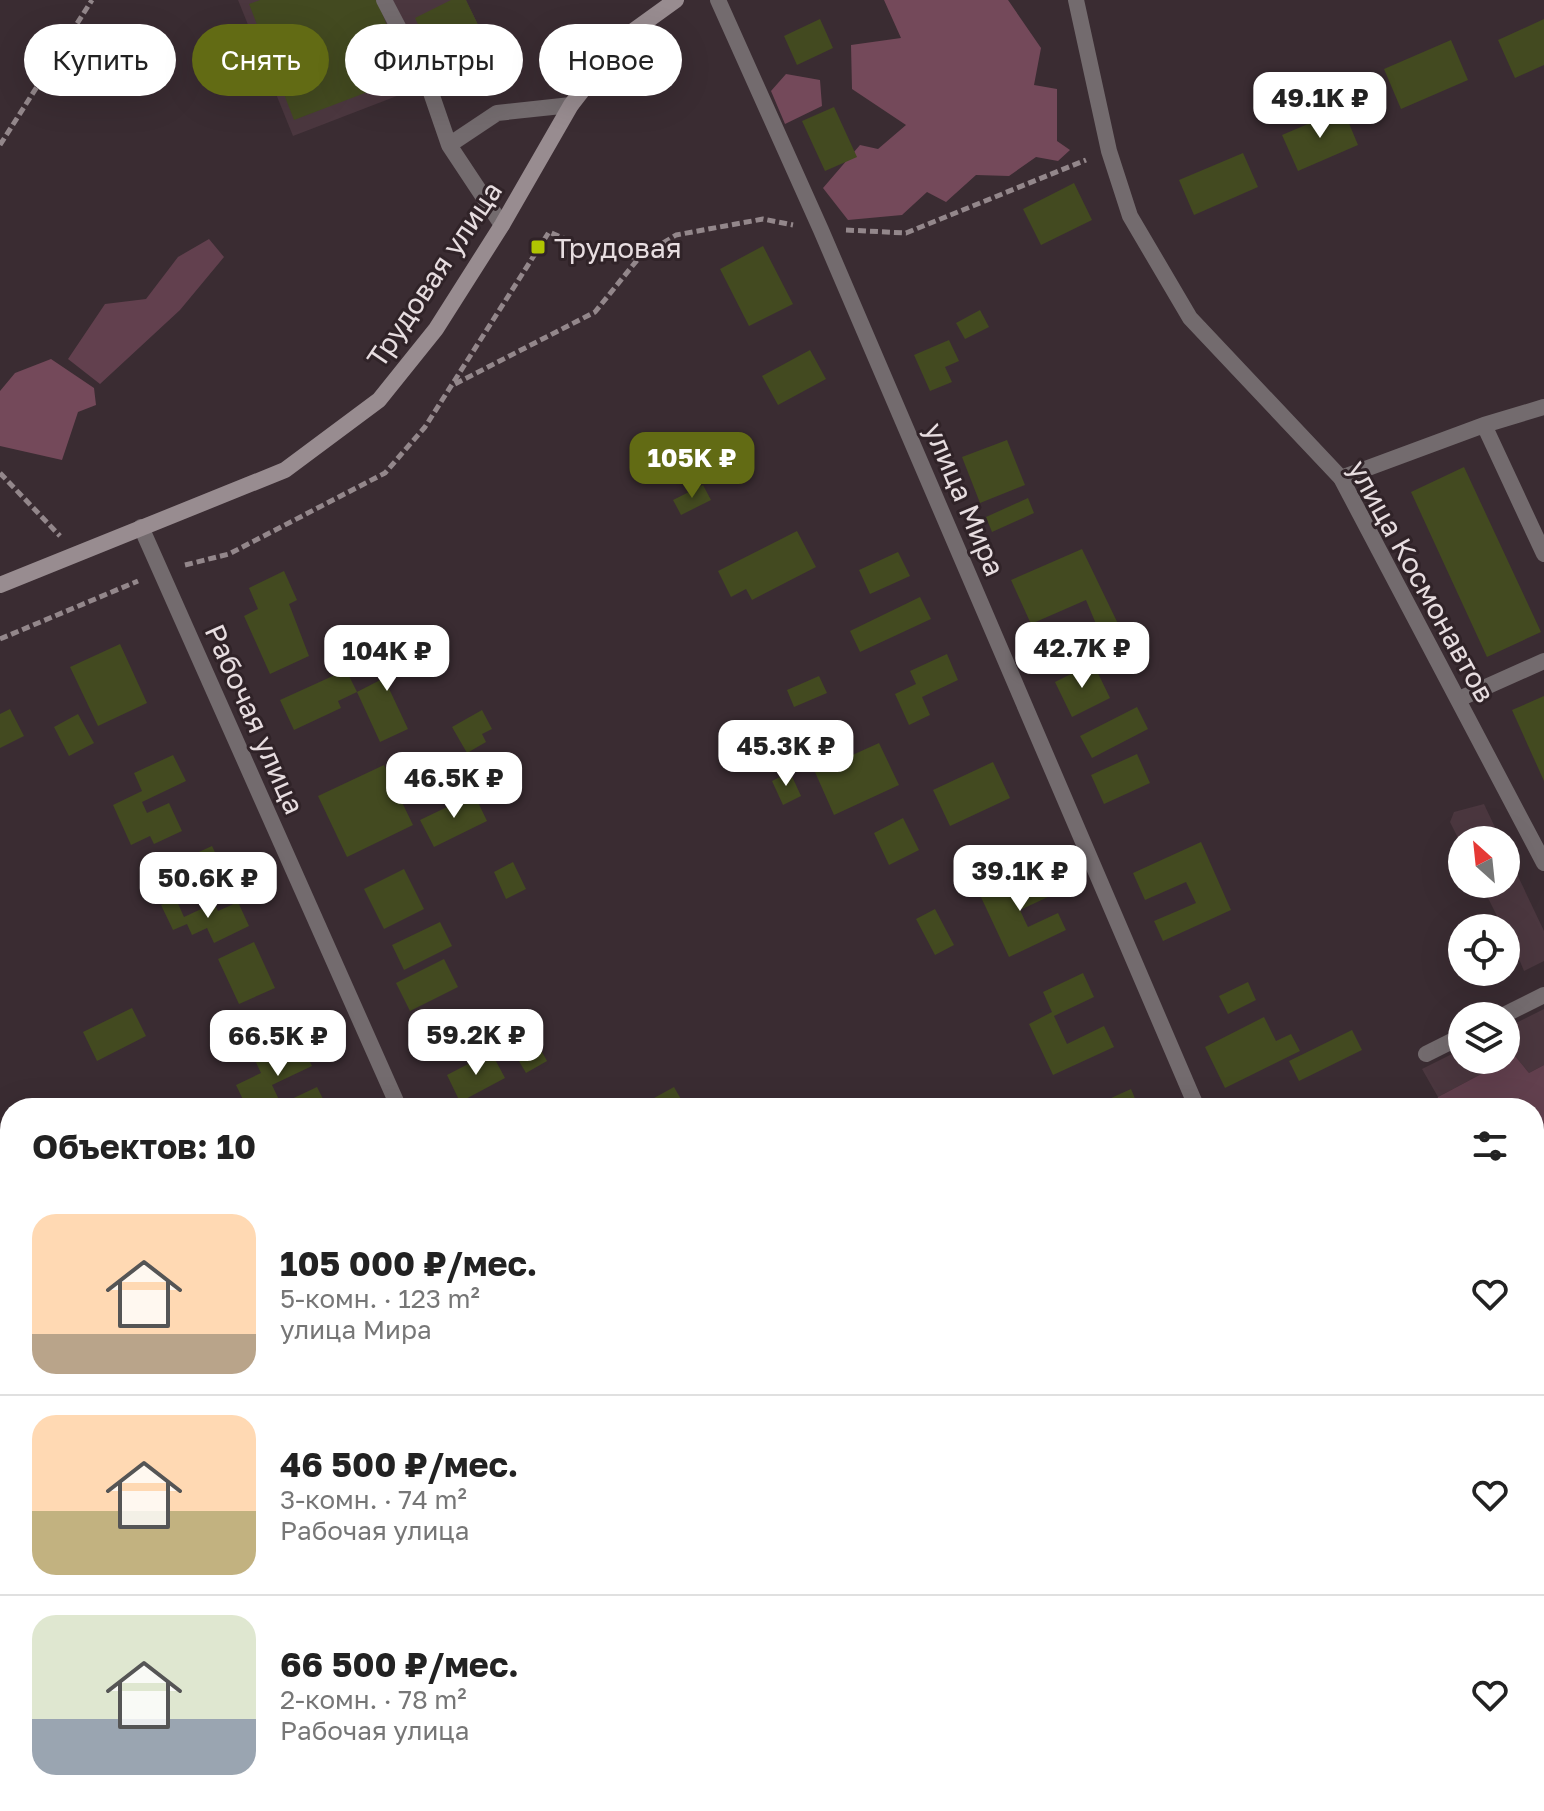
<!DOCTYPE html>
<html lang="ru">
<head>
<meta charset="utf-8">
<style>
	body { margin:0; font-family:"Golos Text",sans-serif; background:#f6f6f6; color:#222; height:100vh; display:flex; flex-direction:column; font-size:30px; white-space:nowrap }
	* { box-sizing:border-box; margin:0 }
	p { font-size:26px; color:#767676 }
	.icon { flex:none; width:44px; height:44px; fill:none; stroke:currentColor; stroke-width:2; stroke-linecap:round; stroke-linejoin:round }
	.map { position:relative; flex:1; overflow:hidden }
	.panel { position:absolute; left:0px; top:1098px; width:1544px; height:714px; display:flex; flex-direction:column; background:#fff; border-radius:32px 32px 0 0; box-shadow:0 8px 32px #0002 }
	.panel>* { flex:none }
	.hud { position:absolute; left:24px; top:24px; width:800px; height:72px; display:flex; gap:16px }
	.needle { width:52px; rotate:333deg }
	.fabs { position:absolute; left:1448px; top:826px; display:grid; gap:16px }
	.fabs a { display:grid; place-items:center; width:72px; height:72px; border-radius:50%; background:#fff; box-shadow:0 8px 32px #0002; font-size:40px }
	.price { position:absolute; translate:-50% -68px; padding:0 18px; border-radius:16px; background:#fff; color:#222; font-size:26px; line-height:52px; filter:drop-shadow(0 2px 4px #0008) }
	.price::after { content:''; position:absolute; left:50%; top:48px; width:24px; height:18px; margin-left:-12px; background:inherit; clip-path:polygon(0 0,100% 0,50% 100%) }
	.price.on { background:#626b14; color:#fff }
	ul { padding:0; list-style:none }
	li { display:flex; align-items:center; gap:24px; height:200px; padding:0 32px }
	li+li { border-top:2px solid #e0e0e0 }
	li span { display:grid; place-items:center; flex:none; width:224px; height:160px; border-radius:24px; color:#555 }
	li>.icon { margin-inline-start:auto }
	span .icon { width:96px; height:96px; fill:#fffc; stroke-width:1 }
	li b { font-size:34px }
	h2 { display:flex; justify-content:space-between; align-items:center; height:96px; padding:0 32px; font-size:34px }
	.pill { padding:0 28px; border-radius:36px; background:#fff; box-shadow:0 8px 32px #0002; font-size:28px; line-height:72px }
	.pill.on { background:#626b14; color:#fff }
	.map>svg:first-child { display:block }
</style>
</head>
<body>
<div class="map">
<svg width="1544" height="1811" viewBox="0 0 1544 1811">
	<rect width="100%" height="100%" fill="#3a2c32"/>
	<path fill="#4b373f" d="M238 0H466L496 62 447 85 428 84 293 136Z
		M1484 804 1501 840H1462V846L1450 822 1454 812Z
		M1506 851 1544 931V961L1524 971 1506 928H1503L1481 884H1506Z
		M1544 1009V1065L1529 1073 1515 1056 1438 1097 1422 1069 1462 1049V1060H1506V1028Z"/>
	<path fill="#62404e" d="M209 239 224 257 180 310 100 384 68 359 105 304 146 299 178 257Z
		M1515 1056 1529 1073 1544 1065V1299L1534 1302V1108H1434L1438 1097Z
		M1544 1467V1699L1534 1691V1470Z
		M1534 1764 1544 1774V1811H1326L1336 1802H1534Z"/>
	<path fill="#74495a" d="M884 0H1008L1041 48 1034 85 1057 89V141L1070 150 1058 161 1036 157 1009 176 976 175 946 202 927 192 902 215 848 220 823 188 860 145 878 149 906 125 852 89 851 45 901 38Z
		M786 74 820 80 822 106 785 124 771 91Z
		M51 359 94 388 96 405 78 412 62 460 0 446V391L15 373Z"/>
	<path fill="#434a20" d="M260 0H377L407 77 294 120 249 4Z
		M451 0H466L496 62 447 85 415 18Z
		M820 19 833 48 797 65 784 36Z
		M1544 19V65L1515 78 1498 40Z
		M1451 40 1468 80 1401 109 1384 69Z
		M834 107 857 157 825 171 802 121Z
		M1343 109 1358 145 1298 171 1282 135Z
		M1243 153 1258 187 1194 215 1179 180Z
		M1074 183 1092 220 1041 245 1023 209Z
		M763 246 793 304 749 326 720 269Z
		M980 310 989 327 965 339 956 323Z
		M949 340 959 361 945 367 952 382 930 391 914 355Z
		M810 350 826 379 778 405 762 376Z
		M1007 440 1025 485 980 503 962 457Z
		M1464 467 1541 632 1487 657 1411 492Z
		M703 485 711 500 681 515 673 500Z
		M1028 498 1034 513 992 532 986 517Z
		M797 531 816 567 752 600 746 589 731 597 718 571Z
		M1082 549 1121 630 1050 662 1043 647 1096 624 1086 600 1031 624 1011 580Z
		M898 552 910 576 870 594 859 570Z
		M284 571 297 600 289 604 309 656 270 674 244 616 258 609 249 588Z
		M920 597 931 619 860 652 850 631Z
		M408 638 419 655 384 678 408 729 380 742 357 692 384 678 373 661Z
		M120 644 147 703 98 726 70 667Z
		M947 654 958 680 922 697 930 715 909 725 895 694 916 684 910 671Z
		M1093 663 1110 698 1072 717 1055 682Z
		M346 670 357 692 338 701 341 708 294 730 280 700Z
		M819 676 827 693 794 707 787 690Z
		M1544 696V781L1512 710Z
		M1137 707 1148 729 1092 758 1080 736Z
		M10 709 24 736 0 748V714Z
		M482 710 492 729 482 734 486 742 467 753 452 727Z
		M78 714 94 743 69 756 54 727Z
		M879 743 899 785 834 815 815 772Z
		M1137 754 1150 783 1104 804 1091 775Z
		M173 755 186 781 142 802 147 813 169 803 182 831 154 844 150 836 131 845 113 805 142 791 134 773Z
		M993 762 1010 798 950 826 933 790Z
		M384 765 413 825 347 857 318 796Z
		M790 772 801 796 783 805 772 781Z
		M474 794 487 821 434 847 420 820Z
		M903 818 919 850 889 865 874 833Z
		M1201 842 1231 910 1163 941 1154 921 1196 903 1186 882 1145 900 1133 873Z
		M212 846 225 873 179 895 166 867Z
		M513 862 526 889 506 899 494 872Z
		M404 869 424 909 384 929 364 889Z
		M1037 869 1050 896 1020 910 1025 921 1028 927 1058 913 1066 930 1009 957 980 895Z
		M176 899 184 917 214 903 218 911 238 902 249 926 214 943 207 928 192 935 187 924 173 930 161 905Z
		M935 909 954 945 935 955 916 919Z
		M440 922 452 946 404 970 392 945Z
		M254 942 275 988 239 1004 218 959Z
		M444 959 458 987 410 1011 396 983Z
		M1083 973 1094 997 1054 1016 1067 1044 1104 1026 1114 1047 1053 1075 1029 1024 1052 1012 1043 992Z
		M1248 982 1256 1000 1228 1014 1219 996Z
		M132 1008 146 1036 97 1061 83 1032Z
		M1264 1017 1276 1041 1291 1034 1300 1051 1225 1088 1205 1047Z
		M1352 1030 1362 1050 1299 1081 1289 1061Z
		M532 1034 547 1061 526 1073 510 1046Z
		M298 1037 312 1066 272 1085 281 1104 317 1087 326 1105 247 1108 236 1085 261 1073 254 1058Z
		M491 1052 505 1078 460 1102 447 1075Z
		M674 1087 686 1108H648L645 1103Z
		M1131 1089 1139 1108H1089Z
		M0 1597 10 1617V1638L0 1643Z
		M10 1684V1730L0 1710V1689Z
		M80 1802H101L106 1811H63Z
		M528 1802H568L571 1809 533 1811Z
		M1262 1802H1294L1298 1807 1293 1811H1270Z"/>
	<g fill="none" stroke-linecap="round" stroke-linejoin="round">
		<path stroke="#93878b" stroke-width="5" stroke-dasharray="8 4" stroke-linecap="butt" d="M0 145 92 0
			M846 230 906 233 1086 160
			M455 384 595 312 638 259
			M0 473 60 536
			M185 565 229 554 385 473 425 427 549 232 594 251 639 258 676 235 763 219 793 225
			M0 639 138 581
			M1534 1450 1544 1447"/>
		<path stroke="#736b6e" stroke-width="16" d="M384 0 428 84 449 145
			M502 225 449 145 497 113 571 105
			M1484 425 1544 554
			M1341 478 1484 425 1544 407
			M1459 699 1544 661
			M1502 1016 1544 995
			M1426 1054 1462 1036
			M1356 1811 1365 1802"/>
		<path stroke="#736b6e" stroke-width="16" d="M718 0 821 230 1197 1108
			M1076 0 1109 151 1130 216 1190 318 1341 478 1544 863
			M141 527 399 1108
			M802 1802 817 1811
			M633 1811 647 1802
			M891 1811 906 1802"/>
		<path stroke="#988c90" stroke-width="16" d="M0 585 285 470 379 400 436 329 502 225 571 105 622 39 676 0"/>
	</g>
	<rect fill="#b0c502" stroke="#302328" stroke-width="3" x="530" y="239" width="16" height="16" rx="4"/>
	<g text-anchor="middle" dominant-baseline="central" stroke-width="6" stroke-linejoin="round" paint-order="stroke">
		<g font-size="28" fill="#e7dde0" stroke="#302328" text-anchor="start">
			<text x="554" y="247">Трудовая</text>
		</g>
		<g font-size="28" fill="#e7dde0" stroke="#302328">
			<text transform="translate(434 274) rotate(-56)">Трудовая улица</text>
			<text transform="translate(965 499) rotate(67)">улица Мира</text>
			<text transform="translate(1422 581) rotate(61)">улица Космонавтов</text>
			<text transform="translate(255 719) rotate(66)">Рабочая улица</text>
		</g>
	</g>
</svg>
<div class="fabs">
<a><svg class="needle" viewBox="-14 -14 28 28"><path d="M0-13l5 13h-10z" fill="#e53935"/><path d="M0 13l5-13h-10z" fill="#767676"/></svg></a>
<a><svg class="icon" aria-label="locate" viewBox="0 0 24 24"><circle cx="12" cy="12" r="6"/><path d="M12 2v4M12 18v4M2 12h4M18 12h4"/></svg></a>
<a><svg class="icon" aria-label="layers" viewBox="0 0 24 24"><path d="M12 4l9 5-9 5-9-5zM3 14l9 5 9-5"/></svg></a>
</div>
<b class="price" style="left:1320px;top:140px">49.1K ₽</b>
<b class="price on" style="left:692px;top:500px">105K ₽</b>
<b class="price" style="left:1082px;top:690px">42.7K ₽</b>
<b class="price" style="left:387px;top:693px">104K ₽</b>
<b class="price" style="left:786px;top:788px">45.3K ₽</b>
<b class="price" style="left:454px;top:820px">46.5K ₽</b>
<b class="price" style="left:1020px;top:913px">39.1K ₽</b>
<b class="price" style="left:208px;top:920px">50.6K ₽</b>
<b class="price" style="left:476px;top:1077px">59.2K ₽</b>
<b class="price" style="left:278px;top:1078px">66.5K ₽</b>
<div class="hud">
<a class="pill">Купить</a>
<a class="pill on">Снять</a>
<a class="pill">Фильтры</a>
<a class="pill">Новое</a>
</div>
<section class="panel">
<h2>Объектов: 10<svg class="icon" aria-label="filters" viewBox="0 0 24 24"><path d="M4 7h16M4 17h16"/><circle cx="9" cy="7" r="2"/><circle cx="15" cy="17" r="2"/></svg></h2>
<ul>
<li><span style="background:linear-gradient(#ffd9b3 75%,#b9a48a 0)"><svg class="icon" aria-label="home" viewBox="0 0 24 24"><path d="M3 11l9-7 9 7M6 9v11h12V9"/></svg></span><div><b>105 000 ₽/мес.</b><p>5-комн. · 123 m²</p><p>улица Мира</p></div><svg class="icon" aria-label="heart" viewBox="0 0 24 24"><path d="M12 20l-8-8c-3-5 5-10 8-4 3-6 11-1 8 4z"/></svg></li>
<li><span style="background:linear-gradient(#ffd9b3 60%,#c2b280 0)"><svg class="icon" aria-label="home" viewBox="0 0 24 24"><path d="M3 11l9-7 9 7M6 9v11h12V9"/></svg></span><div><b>46 500 ₽/мес.</b><p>3-комн. · 74 m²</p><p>Рабочая улица</p></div><svg class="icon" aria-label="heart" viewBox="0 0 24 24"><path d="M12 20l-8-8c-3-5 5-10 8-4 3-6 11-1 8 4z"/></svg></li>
<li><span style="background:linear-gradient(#dfe7d0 65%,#9aa5b1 0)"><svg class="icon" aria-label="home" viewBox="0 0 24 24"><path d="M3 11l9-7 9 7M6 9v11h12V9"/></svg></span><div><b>66 500 ₽/мес.</b><p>2-комн. · 78 m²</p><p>Рабочая улица</p></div><svg class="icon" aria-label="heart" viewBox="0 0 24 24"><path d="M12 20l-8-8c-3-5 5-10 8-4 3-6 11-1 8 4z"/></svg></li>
</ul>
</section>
</div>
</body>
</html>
